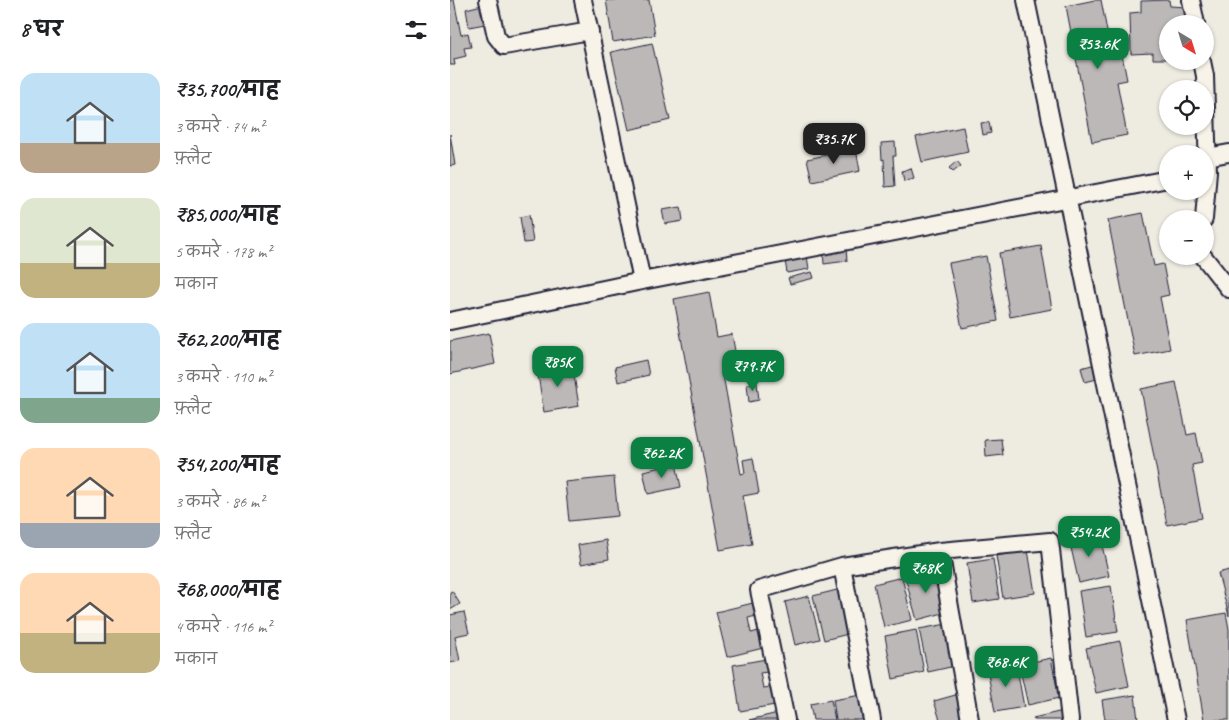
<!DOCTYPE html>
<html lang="hi">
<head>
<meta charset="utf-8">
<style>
	body { margin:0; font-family:Caveat,"Playpen Sans Deva",sans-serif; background:#f6f6f6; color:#202124; height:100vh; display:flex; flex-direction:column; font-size:19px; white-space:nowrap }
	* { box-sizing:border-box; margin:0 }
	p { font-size:16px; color:#757577 }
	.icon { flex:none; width:28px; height:28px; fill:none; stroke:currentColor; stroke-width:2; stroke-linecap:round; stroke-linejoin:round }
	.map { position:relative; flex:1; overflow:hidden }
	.panel { display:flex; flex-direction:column; background:#fff; width:450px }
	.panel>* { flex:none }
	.needle { width:32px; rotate:142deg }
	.controls { position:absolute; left:709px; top:15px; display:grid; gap:10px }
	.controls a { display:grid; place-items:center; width:55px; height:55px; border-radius:50%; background:#fff; box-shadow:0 1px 4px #0004; font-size:25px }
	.price { position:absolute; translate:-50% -42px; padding:0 11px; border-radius:10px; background:#0b8043; color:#fff; font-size:16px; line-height:32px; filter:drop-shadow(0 1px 2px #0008) }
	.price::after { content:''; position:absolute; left:50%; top:30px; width:15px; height:11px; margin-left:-8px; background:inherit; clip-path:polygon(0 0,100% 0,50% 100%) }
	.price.on { background:#222; color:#fff }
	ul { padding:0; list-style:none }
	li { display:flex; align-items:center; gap:15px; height:125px; padding:0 20px }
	li span { display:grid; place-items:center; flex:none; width:140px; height:100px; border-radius:15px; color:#555 }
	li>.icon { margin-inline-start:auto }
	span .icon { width:60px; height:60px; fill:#fffc; stroke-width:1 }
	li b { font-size:21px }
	h2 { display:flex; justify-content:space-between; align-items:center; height:60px; padding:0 20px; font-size:21px }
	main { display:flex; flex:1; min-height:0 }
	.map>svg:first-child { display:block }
</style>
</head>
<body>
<main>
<section class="panel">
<h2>8 घर<svg class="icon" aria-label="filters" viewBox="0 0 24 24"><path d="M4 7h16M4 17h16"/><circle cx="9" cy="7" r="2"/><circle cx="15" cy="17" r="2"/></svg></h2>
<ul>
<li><span style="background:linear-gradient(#bfe0f5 70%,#b9a48a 0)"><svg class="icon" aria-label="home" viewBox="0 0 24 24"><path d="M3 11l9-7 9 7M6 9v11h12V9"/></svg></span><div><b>₹35,700/माह</b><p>3 कमरे · 74 m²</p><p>फ़्लैट</p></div></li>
<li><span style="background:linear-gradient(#dfe7d0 65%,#c2b280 0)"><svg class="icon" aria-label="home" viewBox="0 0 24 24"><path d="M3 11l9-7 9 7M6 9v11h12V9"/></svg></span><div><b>₹85,000/माह</b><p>5 कमरे · 178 m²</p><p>मकान</p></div></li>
<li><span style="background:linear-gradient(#bfe0f5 75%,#7fa58c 0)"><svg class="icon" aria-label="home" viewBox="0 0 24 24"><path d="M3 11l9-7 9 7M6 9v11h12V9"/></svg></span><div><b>₹62,200/माह</b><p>3 कमरे · 110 m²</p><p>फ़्लैट</p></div></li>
<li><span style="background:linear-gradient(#ffd9b3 75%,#9aa5b1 0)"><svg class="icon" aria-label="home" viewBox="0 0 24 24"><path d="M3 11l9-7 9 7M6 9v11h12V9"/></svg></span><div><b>₹54,200/माह</b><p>3 कमरे · 86 m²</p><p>फ़्लैट</p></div></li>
<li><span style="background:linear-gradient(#ffd9b3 60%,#c2b280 0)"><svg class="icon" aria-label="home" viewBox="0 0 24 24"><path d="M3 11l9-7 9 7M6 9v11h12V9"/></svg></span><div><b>₹68,000/माह</b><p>4 कमरे · 116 m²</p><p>मकान</p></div></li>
</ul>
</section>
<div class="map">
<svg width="779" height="720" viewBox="0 0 779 720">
	<rect width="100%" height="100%" fill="#eeebe1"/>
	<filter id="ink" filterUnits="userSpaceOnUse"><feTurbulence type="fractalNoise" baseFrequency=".02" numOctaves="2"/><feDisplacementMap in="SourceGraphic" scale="10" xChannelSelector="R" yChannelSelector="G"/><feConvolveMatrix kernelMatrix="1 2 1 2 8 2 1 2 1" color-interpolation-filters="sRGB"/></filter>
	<g filter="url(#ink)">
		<path fill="#bbb8b7" stroke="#22223b" d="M0 0H4L11 35 18 33 21 47 14 48 16 56 4 59 5 65H0Z
			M156 0H199L205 35 163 42Z
			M645 0H651L661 52 671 50 677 80 667 82 677 135 642 142 616 6Z
			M719 0 720 6 737 7V24H718V59H703V53L681 54 680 13 691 12V1Z
			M32 5 35 24 19 27 16 9Z
			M202 43 220 120 179 130 161 52Z
			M539 122 541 133 533 135 531 123Z
			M513 127 518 152 472 162 466 137Z
			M0 134 5 165 0 166Z
			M445 142 446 156H443L445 186 435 187 434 159 432 160 431 143Z
			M406 149 410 171 362 181 357 159Z
			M507 161 511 166 503 172 499 168Z
			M461 168 464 178 454 181 452 171Z
			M231 207 233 221 215 224 212 210Z
			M693 213 704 266 713 264 719 295 710 297 720 349 685 356 658 220Z
			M79 215 83 242 74 243 70 217Z
			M591 246 602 309 560 317 549 253Z
			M396 248 397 261 374 264 373 250Z
			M357 256 359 269 337 273 335 260Z
			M536 256 548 321 512 328 499 263Z
			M362 272 364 278 340 284 338 278Z
			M259 292 267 337 282 334 288 368 274 371 273 363 271 364 291 474 295 473 293 460 303 458 309 493 293 496 302 544 270 550 224 299Z
			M39 333 45 364 0 374V341Z
			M196 360 199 375 168 382 165 367Z
			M660 360 663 375 635 382 631 368Z
			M122 363 129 406 94 412 87 369Z
			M726 382 737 435 746 433 752 463 742 465 752 518 717 525 691 389Z
			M307 383 309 400 299 402 297 384Z
			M551 439 553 455 536 457 535 440Z
			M226 464 231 487 198 494 193 471Z
			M164 477 168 516 119 521 115 482Z
			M649 532 659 576 629 583 619 539Z
			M156 540 159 559 131 564 128 545Z
			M578 550 585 593 553 598 546 556Z
			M543 559 549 599 523 603 517 563Z
			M485 569 497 612 467 620 455 577Z
			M779 570V616L768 573Z
			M452 577 462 620 434 627 424 584Z
			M661 586 668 632 636 637 629 591Z
			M391 589 402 633 374 640 363 596Z
			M2 591 10 604 0 610V592Z
			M359 596 370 639 345 645 335 602Z
			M303 603 306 616 298 618 301 633 309 631 313 648 277 657 266 612Z
			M14 612 19 633 5 636 10 661 0 663V615Z
			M776 613 779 629V720H754L737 620Z
			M497 624 505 666 478 672 469 629Z
			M466 630 474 672 443 679 435 636Z
			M670 641 679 686 646 693 636 648Z
			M601 658 609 698 578 705 569 665Z
			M316 659 318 672 310 673 313 688 322 687 325 705 290 711 283 665Z
			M566 663 574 707 545 712 537 668Z
			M509 694 516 717 507 720H490L484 701Z
			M411 695 416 720H386L383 700Z
			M685 695 688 720H655L652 700Z
			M381 700 385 720H363L360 704Z
			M613 711 615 720H584L583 718Z
			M328 713 330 720H299Z"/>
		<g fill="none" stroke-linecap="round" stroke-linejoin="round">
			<defs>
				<path id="minor" d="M38 0 46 36 54 46 140 31
					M133 0 192 281
					M576 0 726 720
					M741 0 746 24
					M752 61 755 76 758 171 754 219
					M757 157 779 153
					M753 256 779 289
					M0 321 192 281 718 179
					M490 551 520 720
					M392 566 422 720
					M336 720 309 590 392 566 490 551 600 541 620 720"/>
			</defs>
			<use href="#minor" stroke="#22223b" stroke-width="20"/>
			<use href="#minor" stroke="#f7f3e8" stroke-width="16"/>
		</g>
	</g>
</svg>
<div class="controls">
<a><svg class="needle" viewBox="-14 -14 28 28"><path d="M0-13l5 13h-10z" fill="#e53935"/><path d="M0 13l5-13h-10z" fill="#757577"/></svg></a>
<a><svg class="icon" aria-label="locate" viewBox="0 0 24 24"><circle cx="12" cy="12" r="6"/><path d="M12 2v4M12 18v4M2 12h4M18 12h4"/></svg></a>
<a>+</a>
<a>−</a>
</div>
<b class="price" style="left:648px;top:70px">₹53.6K</b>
<b class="price on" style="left:384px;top:165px">₹35.7K</b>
<b class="price" style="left:108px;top:388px">₹85K</b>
<b class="price" style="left:303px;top:392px">₹79.7K</b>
<b class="price" style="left:212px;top:479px">₹62.2K</b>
<b class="price" style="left:639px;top:558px">₹54.2K</b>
<b class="price" style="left:476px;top:594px">₹68K</b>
<b class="price" style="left:556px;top:688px">₹68.6K</b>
</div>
</main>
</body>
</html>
